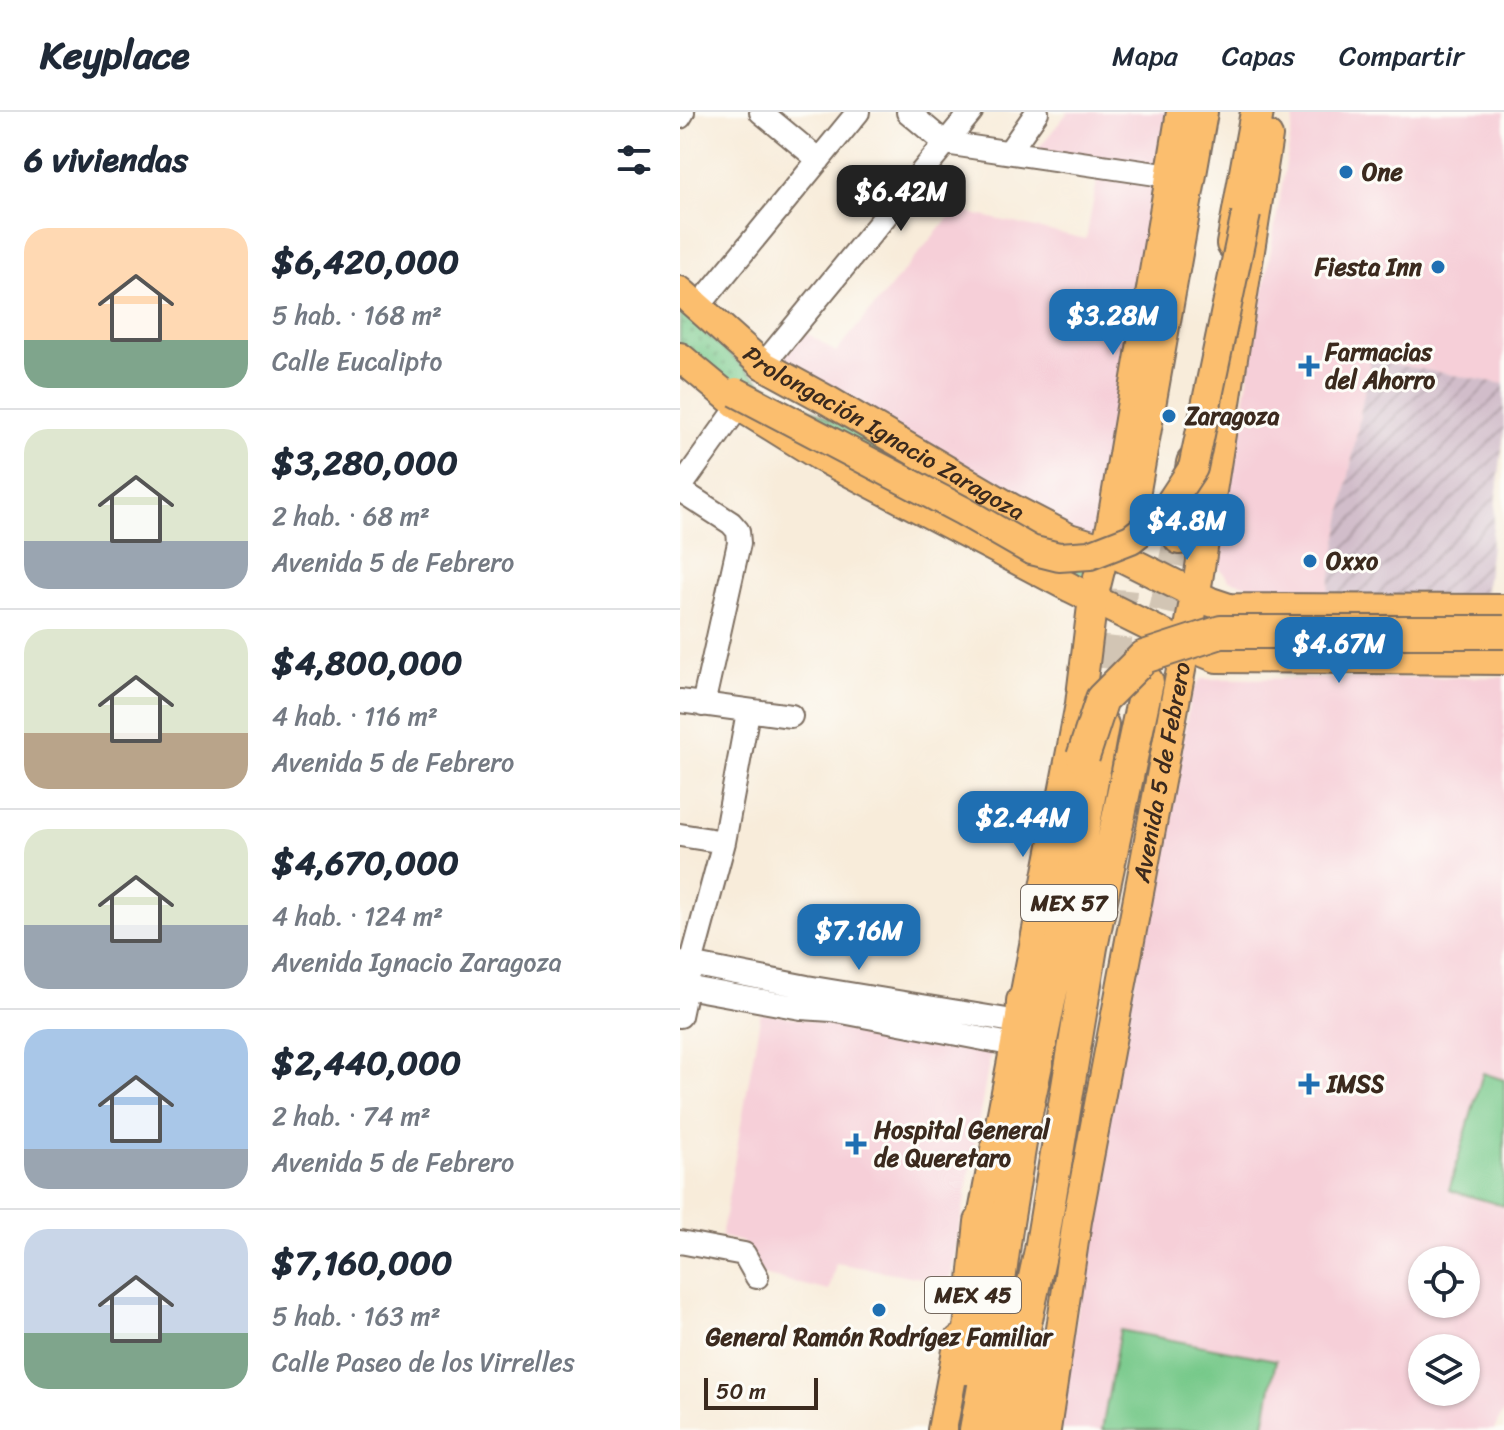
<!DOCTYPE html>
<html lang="es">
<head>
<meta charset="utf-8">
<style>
	body { margin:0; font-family:Sriracha,sans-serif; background:#f6f6f7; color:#1f2937; height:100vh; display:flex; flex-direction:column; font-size:30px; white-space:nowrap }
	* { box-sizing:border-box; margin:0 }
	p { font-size:26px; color:#747a83 }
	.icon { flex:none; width:44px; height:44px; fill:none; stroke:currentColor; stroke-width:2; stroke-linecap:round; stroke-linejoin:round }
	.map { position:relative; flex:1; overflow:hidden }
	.side { display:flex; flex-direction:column; background:#fff; width:680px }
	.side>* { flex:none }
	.buttons { position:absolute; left:728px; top:1134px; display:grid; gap:16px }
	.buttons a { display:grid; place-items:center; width:72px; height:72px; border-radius:50%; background:#fff; box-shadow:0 2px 6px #0004; font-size:40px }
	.scale { position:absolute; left:24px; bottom:20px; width:114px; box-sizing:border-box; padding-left:8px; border:4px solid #3b2a1e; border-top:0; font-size:22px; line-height:28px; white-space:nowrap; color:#3b2a1e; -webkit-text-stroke:6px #fdfcf7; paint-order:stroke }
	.price { position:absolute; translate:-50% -68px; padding:0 18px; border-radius:16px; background:#1f6fb2; color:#fff; font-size:26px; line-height:52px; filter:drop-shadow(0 2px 4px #0008) }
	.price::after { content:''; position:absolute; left:50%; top:48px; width:24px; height:18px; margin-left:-12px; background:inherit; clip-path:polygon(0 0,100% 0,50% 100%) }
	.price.active { background:#222; color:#fff }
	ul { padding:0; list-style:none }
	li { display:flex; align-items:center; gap:24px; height:200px; padding:0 24px }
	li+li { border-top:2px solid #e0e1e3 }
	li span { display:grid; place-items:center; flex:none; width:224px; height:160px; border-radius:24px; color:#555 }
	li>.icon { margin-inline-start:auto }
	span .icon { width:96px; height:96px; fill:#fffc; stroke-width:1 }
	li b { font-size:34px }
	h2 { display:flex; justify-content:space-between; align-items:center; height:96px; padding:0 24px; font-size:34px }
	header { display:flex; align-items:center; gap:48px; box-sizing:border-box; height:112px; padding:0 40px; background:#fff; border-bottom:2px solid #e0e1e3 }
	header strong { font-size:38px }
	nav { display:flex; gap:44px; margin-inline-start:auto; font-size:28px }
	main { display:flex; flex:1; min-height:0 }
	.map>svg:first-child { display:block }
</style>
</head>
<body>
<header>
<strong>Keyplace</strong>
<nav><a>Mapa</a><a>Capas</a><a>Compartir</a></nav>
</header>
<main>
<section class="side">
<h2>6 viviendas<svg class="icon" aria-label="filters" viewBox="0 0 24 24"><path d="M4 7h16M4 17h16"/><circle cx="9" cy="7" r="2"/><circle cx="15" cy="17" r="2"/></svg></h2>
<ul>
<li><span style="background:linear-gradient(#ffd9b3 70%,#7fa58c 0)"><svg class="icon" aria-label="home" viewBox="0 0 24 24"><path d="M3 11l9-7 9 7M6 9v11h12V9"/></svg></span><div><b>$6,420,000</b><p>5 hab. · 168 m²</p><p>Calle Eucalipto</p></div></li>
<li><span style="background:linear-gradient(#dfe7d0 70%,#9aa5b1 0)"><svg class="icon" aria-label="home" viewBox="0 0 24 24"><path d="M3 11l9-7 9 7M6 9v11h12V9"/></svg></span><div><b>$3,280,000</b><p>2 hab. · 68 m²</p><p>Avenida 5 de Febrero</p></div></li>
<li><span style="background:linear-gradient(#dfe7d0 65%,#b9a48a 0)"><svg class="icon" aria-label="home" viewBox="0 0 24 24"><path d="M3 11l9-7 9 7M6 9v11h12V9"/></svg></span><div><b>$4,800,000</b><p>4 hab. · 116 m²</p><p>Avenida 5 de Febrero</p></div></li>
<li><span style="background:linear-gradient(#dfe7d0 60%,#9aa5b1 0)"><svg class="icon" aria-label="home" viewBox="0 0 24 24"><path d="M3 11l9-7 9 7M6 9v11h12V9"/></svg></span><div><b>$4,670,000</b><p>4 hab. · 124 m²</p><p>Avenida Ignacio Zaragoza</p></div></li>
<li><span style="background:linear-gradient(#a9c7e8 75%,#9aa5b1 0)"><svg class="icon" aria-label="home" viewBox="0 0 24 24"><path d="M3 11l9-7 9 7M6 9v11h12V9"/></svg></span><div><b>$2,440,000</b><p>2 hab. · 74 m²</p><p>Avenida 5 de Febrero</p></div></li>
<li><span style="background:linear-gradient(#c9d6e8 65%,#7fa58c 0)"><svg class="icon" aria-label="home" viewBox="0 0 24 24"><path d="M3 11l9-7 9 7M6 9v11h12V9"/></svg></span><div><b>$7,160,000</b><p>5 hab. · 163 m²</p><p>Calle Paseo de los Virrelles</p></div></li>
</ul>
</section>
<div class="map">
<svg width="824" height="1318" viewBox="0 0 824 1318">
	<defs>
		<pattern id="industrial-furrows" width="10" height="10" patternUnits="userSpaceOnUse" patternTransform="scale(2)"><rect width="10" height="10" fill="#d1bdca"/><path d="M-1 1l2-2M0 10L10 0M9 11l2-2" fill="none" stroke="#ab9aa3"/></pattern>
		<pattern id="green-dots" width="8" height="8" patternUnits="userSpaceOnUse" patternTransform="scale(2)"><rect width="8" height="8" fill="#77c98a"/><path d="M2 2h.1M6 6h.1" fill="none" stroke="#63a370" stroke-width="1.8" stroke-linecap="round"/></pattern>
	</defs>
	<rect width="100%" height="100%" fill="#fdfcf7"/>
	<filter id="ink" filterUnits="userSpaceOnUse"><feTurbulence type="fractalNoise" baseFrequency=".0125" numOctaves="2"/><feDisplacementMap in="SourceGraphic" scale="16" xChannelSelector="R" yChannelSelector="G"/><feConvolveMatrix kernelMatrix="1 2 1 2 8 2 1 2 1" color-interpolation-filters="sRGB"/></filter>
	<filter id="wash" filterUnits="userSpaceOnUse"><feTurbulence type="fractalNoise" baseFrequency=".006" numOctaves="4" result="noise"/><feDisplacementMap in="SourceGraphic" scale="32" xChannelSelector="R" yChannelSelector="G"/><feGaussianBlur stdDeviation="1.8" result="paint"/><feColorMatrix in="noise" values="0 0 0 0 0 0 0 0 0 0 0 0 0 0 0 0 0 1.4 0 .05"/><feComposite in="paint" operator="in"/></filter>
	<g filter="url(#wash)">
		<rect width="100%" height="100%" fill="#f8ecda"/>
		<path fill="#f6cfd8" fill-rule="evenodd" d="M388 0H501L425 437 83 253 115 213 156 240 275 98 406 127 420 54 352 44Z
			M615 0H824V272L690 248 647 485 571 474 549 468 539 455 534 426 549 374Z
			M824 565V1298L814 1318H379L439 937 478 771 511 581 521 567ZM742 1148H786V1192H742ZM742 1236H786V1280H742Z
			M81 900 311 940 270 1171 156 1151 149 1179 83 1163 62 1130 41 1125Z"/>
		<path fill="url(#industrial-furrows)" d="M690 248 824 272V320L805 484 647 485Z"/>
		<path fill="url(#green-dots)" stroke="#597a54" stroke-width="2" d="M0 199 82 271 410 445 408 461 399 469 63 292 0 236Z"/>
		<path fill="#77c98a" stroke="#597a54" stroke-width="2" d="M803 961 824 968V1094L769 1078Z
			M440 1218 596 1248 583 1318H422Z"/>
	</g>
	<g filter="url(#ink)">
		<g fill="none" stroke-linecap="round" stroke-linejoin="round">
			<path stroke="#d2c5b4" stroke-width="32" stroke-dasharray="32 16" stroke-linecap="butt" d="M473 547 500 426
				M433 557 447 419"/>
			<defs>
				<path id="minor" d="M81 0 139 48
					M228 0 265 31 490 64
					M0 5 3 0
					M329 40 357 0
					M18 195 178 0
					M83 253 291 0
					M0 376 59 294
					M0 378 51 411 58 419 59 431 23 593
					M0 589 111 604
					M0 723 44 730
					M0 850 127 875 339 910
					M0 874 121 896 152 898 335 933
					M0 904 11 852 44 730 68 600
					M0 1130 64 1142 77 1165"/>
				<g id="major">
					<path id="s1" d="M0 179 83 253 149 289 333 397 389 426 425 437 531 490 549 496 824 497"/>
					<path d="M0 245 59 294 141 345 391 476 506 533 537 546 824 548"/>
					<path d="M297 1132 400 592 413 486 431 414 501 0"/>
					<path d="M262 1318 279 1228"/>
					<path id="s2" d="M366 1318 397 1109 518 468 588 24"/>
				</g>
				<path id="highway" d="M553 132 577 0
					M448 412 521 0
					M500 426 513 351
					M341 945 343 889
					M286 1256 301 1110
					M296 1318 307 1258 326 1117 341 1025 392 778 422 613
					M322 1318 361 1138 411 835 467 570
					M348 1318 356 1242"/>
			</defs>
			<use href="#minor" stroke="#7d6e60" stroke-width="26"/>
			<use href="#major" stroke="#7d6e60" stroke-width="32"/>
			<use href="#highway" stroke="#7d6e60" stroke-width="36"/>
			<use href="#minor" stroke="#fff" stroke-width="22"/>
			<use href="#major" stroke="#fbbe6e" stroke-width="28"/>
			<use href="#highway" stroke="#fbbe6e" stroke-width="32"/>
			<defs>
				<path id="major-bridge" d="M56 280 283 399 351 438 379 445 410 443 451 427 482 403 513 356 566 102"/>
				<path id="highway-bridge" d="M403 645 422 587 464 545 541 520H824"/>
			</defs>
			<use href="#major-bridge" stroke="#7d6e60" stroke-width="32" stroke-linecap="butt"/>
			<use href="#highway-bridge" stroke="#7d6e60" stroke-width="36" stroke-linecap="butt"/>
			<use href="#major-bridge" stroke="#fbbe6e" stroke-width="28"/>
			<use href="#highway-bridge" stroke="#fbbe6e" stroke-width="32"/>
		</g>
	</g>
	<g fill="#1f6fb2" stroke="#fdfcf7" stroke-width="3">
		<circle cx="666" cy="60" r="8"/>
		<circle cx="758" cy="155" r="8"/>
		<path d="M625 242h8v8h8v8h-8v8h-8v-8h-8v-8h8z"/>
		<circle cx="489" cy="304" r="8"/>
		<circle cx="630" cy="449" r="8"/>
		<path d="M625 960h8v8h8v8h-8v8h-8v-8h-8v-8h8z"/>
		<path d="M172 1020h8v8h8v8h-8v8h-8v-8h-8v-8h8z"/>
		<circle cx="199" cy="1198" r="8"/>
	</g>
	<g text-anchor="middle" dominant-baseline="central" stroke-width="6" stroke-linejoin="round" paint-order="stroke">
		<g fill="#fdfcf7" stroke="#75695f" stroke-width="2">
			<rect x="341" y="773" width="96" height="36" rx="6"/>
			<rect x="245" y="1165" width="96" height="36" rx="6"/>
		</g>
		<g font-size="22" font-weight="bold" fill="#3b2a1e">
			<text x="389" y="791">MEX 57</text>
			<text x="293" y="1183">MEX 45</text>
		</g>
		<g font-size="24" font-weight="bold" fill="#3b2a1e" stroke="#fdfcf7" text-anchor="start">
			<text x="682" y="60">One</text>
			<text x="742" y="155" text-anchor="end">Fiesta Inn</text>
			<text x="645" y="240">Farmacias<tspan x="645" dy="28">del Ahorro</tspan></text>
			<text x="505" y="304">Zaragoza</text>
			<text x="646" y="449">Oxxo</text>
			<text x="647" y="972">IMSS</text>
			<text x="194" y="1018">Hospital General<tspan x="194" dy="28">de Queretaro</tspan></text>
			<text x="199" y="1225" text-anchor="middle">General Ramón Rodrígez Familiar</text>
		</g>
		<g font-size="24" fill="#3b2a1e" stroke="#fdfcf7">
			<text stroke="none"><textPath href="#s1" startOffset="250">Prolongación Ignacio Zaragoza</textPath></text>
			<text stroke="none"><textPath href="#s2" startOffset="668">Avenida 5 de Febrero</textPath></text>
		</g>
	</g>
</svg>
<div class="buttons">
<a><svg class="icon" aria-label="locate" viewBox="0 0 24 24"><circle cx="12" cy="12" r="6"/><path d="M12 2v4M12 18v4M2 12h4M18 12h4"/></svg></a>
<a><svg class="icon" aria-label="layers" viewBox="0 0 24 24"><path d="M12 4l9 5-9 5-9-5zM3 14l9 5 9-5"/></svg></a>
</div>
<div class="scale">50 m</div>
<b class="price active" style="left:221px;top:121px">$6.42M</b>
<b class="price" style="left:433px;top:245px">$3.28M</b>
<b class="price" style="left:507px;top:450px">$4.8M</b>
<b class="price" style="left:659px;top:573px">$4.67M</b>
<b class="price" style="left:343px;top:747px">$2.44M</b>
<b class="price" style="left:179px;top:860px">$7.16M</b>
</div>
</main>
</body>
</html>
